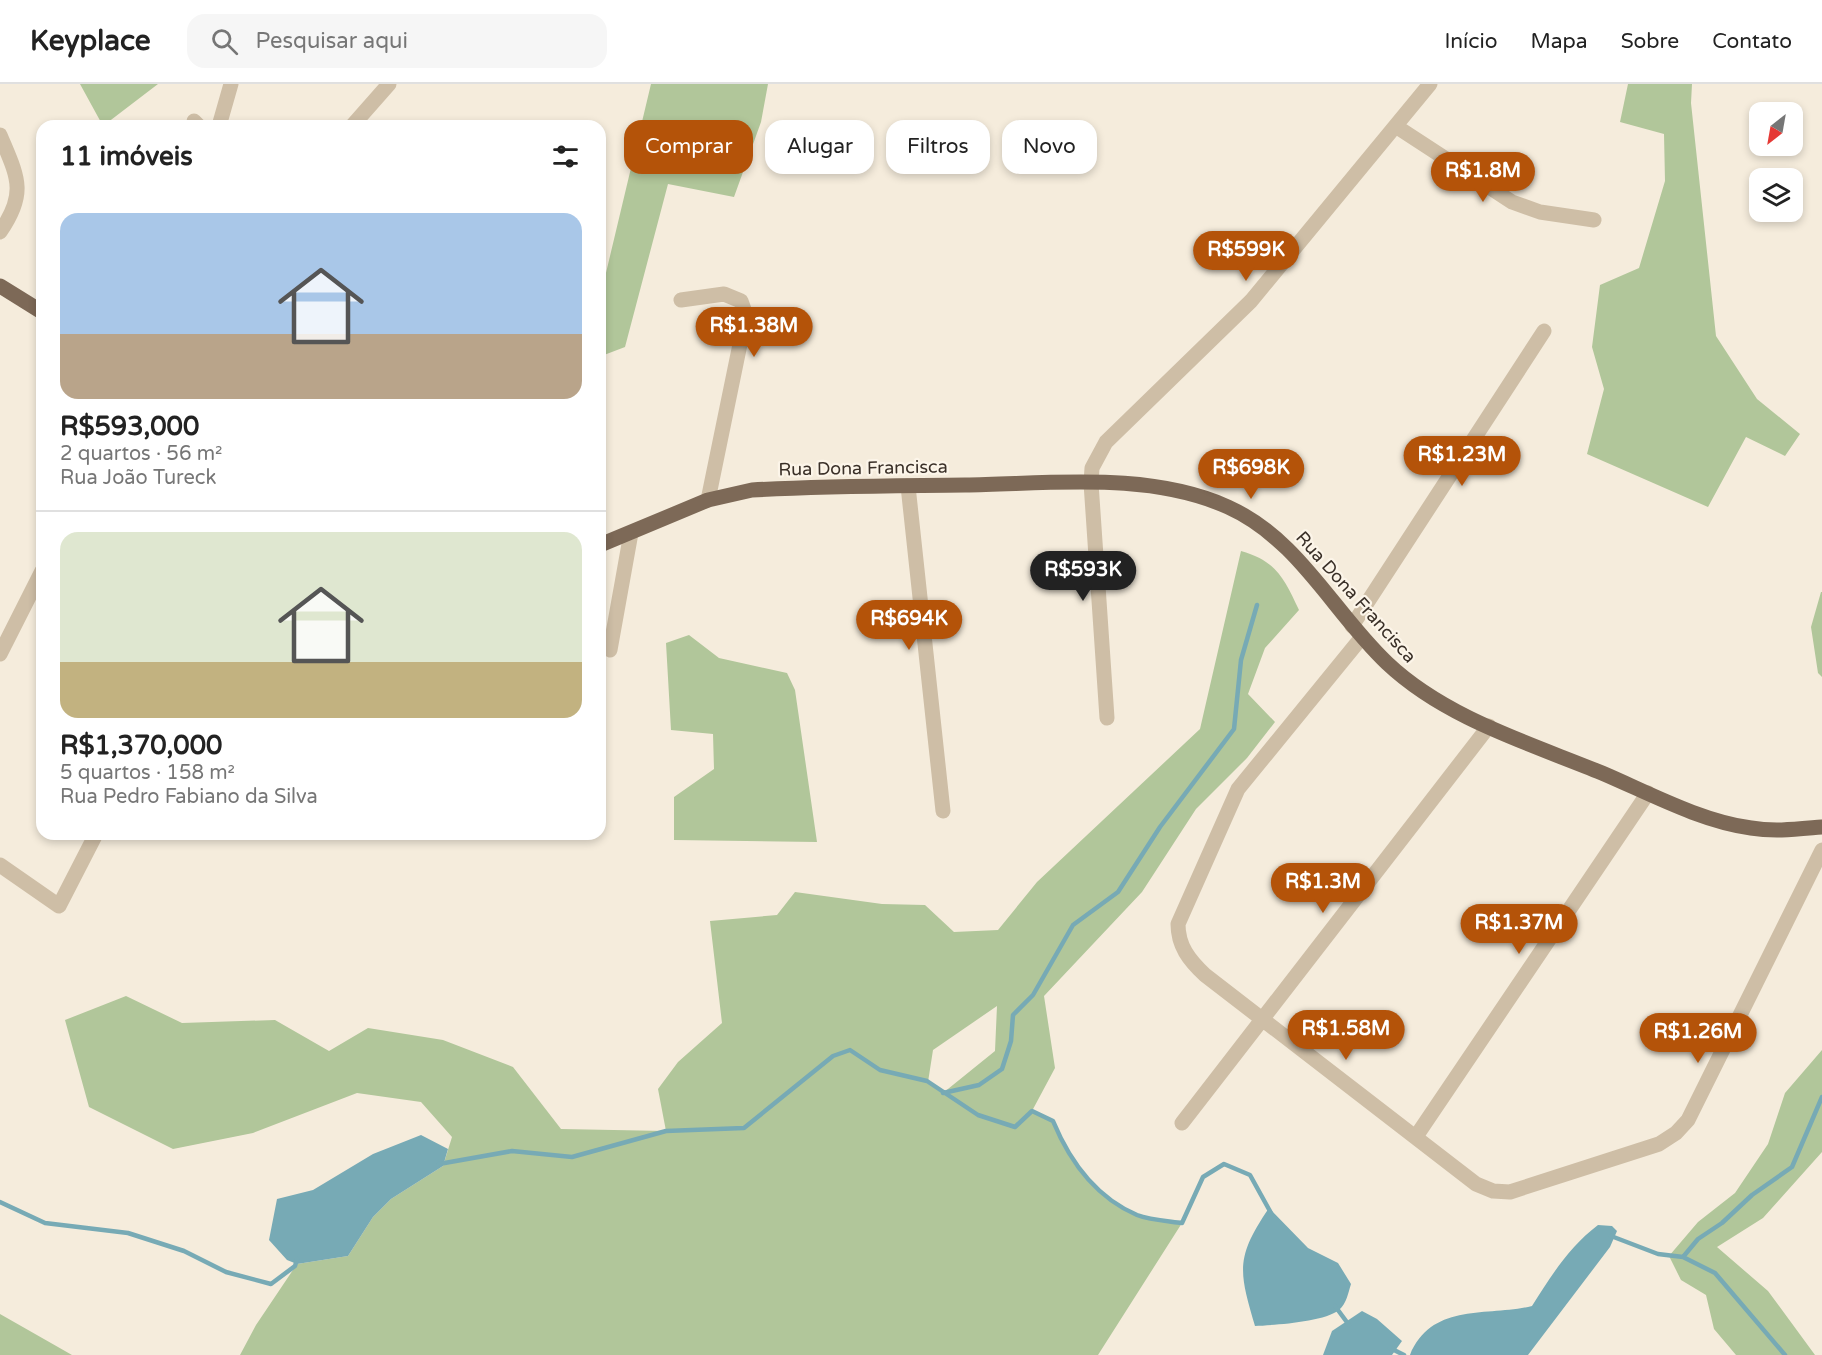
<!DOCTYPE html>
<html lang="pt">
<head>
<meta charset="utf-8">
<style>
	body { margin:0; font-family:"Varela Round",sans-serif; background:#f6f6f6; color:#222; height:100vh; display:flex; flex-direction:column; font-size:22px; white-space:nowrap }
	* { box-sizing:border-box; margin:0 }
	p { font-size:20px; color:#767676 }
	.icon { flex:none; width:33px; height:33px; fill:none; stroke:currentColor; stroke-width:2; stroke-linecap:round; stroke-linejoin:round }
	.map { position:relative; flex:1; overflow:hidden }
	.sheet { position:absolute; left:36px; top:36px; width:570px; height:720px; display:flex; flex-direction:column; background:#fff; border-radius:18px; box-shadow:0 3px 9px #0003 }
	.sheet>* { flex:none }
	.hud { position:absolute; left:624px; top:36px; width:570px; height:54px; display:flex; gap:12px }
	.needle { width:39px; rotate:211deg }
	.buttons { position:absolute; left:1749px; top:18px; display:grid; gap:12px }
	.buttons a { display:grid; place-items:center; width:54px; height:54px; border-radius:12px; background:#fff; box-shadow:0 3px 9px #0003; font-size:30px }
	.price { position:absolute; translate:-50% -51px; padding:0 14px; border-radius:21px; background:#b45309; color:#fff; font-size:20px; line-height:39px; filter:drop-shadow(0 2px 3px #0008) }
	.price::after { content:''; position:absolute; left:50%; top:36px; width:18px; height:14px; margin-left:-9px; background:inherit; clip-path:polygon(0 0,100% 0,50% 100%) }
	.price.current { background:#222; color:#fff }
	ul { padding:0; list-style:none }
	li { display:grid; align-content:center; gap:12px; height:318px; padding:0 24px }
	li+li { border-top:2px solid #e0e0e0 }
	li span { display:grid; place-items:center; height:186px; border-radius:18px; color:#555 }
	li>.icon { margin-inline-start:auto }
	span .icon { width:108px; height:108px; fill:#fffc; stroke-width:1 }
	li b { font-size:26px }
	h2 { display:flex; justify-content:space-between; align-items:center; height:72px; padding:0 24px; font-size:26px }
	.tag { padding:0 21px; border-radius:18px; background:#fff; box-shadow:0 3px 9px #0003; font-size:21px; line-height:54px }
	.tag.current { background:#b45309; color:#fff }
	header { display:flex; align-items:center; gap:36px; box-sizing:border-box; height:84px; padding:0 30px; background:#fff; border-bottom:2px solid #e0e0e0 }
	header strong { font-size:28px }
	nav { display:flex; gap:33px; margin-inline-start:auto; font-size:21px }
	.search { width:420px; height:54px; background:#f6f6f6; display:flex; align-items:center; gap:15px; box-sizing:border-box; padding:0 21px; border-radius:18px; color:#767676; font-size:22px }
	.map>svg:first-child { display:block }
</style>
</head>
<body>
<header>
<strong>Keyplace</strong>
<div class="search"><svg class="icon" aria-label="search" viewBox="0 0 24 24"><circle cx="10" cy="10" r="6"/><path d="M15 15l6 6"/></svg>Pesquisar aqui</div>
<nav><a>Início</a><a>Mapa</a><a>Sobre</a><a>Contato</a></nav>
</header>
<div class="map">
<svg width="1822" height="1271" viewBox="0 0 1822 1271">
	<rect width="100%" height="100%" fill="#f5ecdc"/>
	<path fill="#b1c69a" fill-rule="evenodd" d="M80 0H158L103 42Z
		M651 0H768L761 38 734 113 668 100 625 263 604 271 600 266V214Z
		M1628 0H1692L1691 19 1716 252 1757 315 1800 350 1785 372 1746 353 1708 423 1587 370 1604 305 1592 263 1600 201 1639 184 1665 97 1664 50 1620 38Z
		M1241 467C1277 477 1284 495 1299 526L1265 564 1248 610 1275 638 1247 674 1196 725 1142 808 1044 912 1055 984 1032 1027 1053 1037C1070 1078 1095 1113 1137 1131 1150 1136 1168 1137 1182 1139L1098 1271H240L256 1241 297 1180 348 1172 373 1133 391 1115 443 1082 452 1053 421 1018 357 1009 253 1049 173 1065 89 1023 65 936 126 912 182 939 275 936 329 967 368 944 443 956 513 983 561 1045 666 1047 658 1005 678 978 722 939 710 837 777 831 795 808 882 820 925 821 954 848 998 846 1037 798 1200 645ZM997 922 995 967 943 1009 928 998 933 966Z
		M1821 508H1822V593L1818 589 1811 543Z
		M689 551 719 574 787 589 795 606 817 758 674 756V713L714 685 713 650 671 646 666 559Z
		M1822 966V1068L1763 1134 1717 1163 1768 1207 1815 1271H1736L1714 1245 1706 1211 1681 1196 1669 1172 1698 1138 1735 1109 1768 1060 1785 1009Z
		M0 1230 72 1271H0Z"/>
	<path fill="#77aab5" d="M421 1051 448 1065 443 1082 391 1115 373 1133 348 1172 297 1180 287 1176 269 1156 277 1115 313 1106 373 1070Z
		M1269 1124 1308 1164 1338 1179 1351 1200C1348 1209 1347 1219 1339 1226 1324 1238 1275 1241 1255 1242 1239 1187 1235 1174 1269 1124Z
		M1598 1141 1612 1142 1617 1147 1610 1163 1528 1271H1410C1432 1218 1487 1233 1532 1222 1551 1192 1569 1163 1598 1141Z
		M1362 1227 1377 1235 1402 1257 1392 1271H1323L1332 1247Z"/>
	<g fill="none" stroke-linecap="round" stroke-linejoin="round">
		<path stroke="#77aab5" stroke-width="4.5" d="M943 1009 979 1001 1002 985 1011 957 1013 931 1033 911 1073 841 1118 808 1160 743 1234 645 1241 576 1257 521
			M439 1080 512 1067 572 1073 666 1047 744 1044 833 972 850 966 880 986 927 997 978 1031 1015 1043 1032 1027 1053 1037C1070 1078 1095 1113 1137 1131 1150 1136 1168 1137 1182 1139L1203 1093 1224 1080 1250 1091 1271 1129
			M0 1118 45 1139 128 1149 184 1167 226 1188 271 1200 295 1182 297 1175
			M1611 1152 1658 1170 1683 1173 1715 1189 1785 1271
			M1683 1173 1698 1155 1722 1139 1752 1111 1792 1083 1822 1013
			M1335 1222 1349 1241
			M1390 1264 1404 1271"/>
		<path stroke="#cebea6" stroke-width="15" d="M194 37 199 42
			M219 42 231 0
			M352 42 389 0
			M1397 43 1512 118 1540 128 1594 136
			M0 51C17 92 28 108 0 148
			M681 216 724 210 741 217 746 231 708 416
			M908 402 943 727
			M1352 542 1544 247
			M1362 553 1238 705 1178 840C1178 862 1189 876 1205 891L1476 1100 1493 1107 1510 1108 1659 1060 1676 1049 1688 1036 1822 766
			M610 566 631 449
			M0 570 42 487
			M1107 634 1091 399 1092 384 1106 358 1251 217 1430 0
			M0 781 59 822 96 750
			M1182 1039 1489 642
			M1417 1051 1648 709"/>
		<path stroke="#7d6957" stroke-width="15" d="M0 202 42 228
			M600 461 708 416 752 406C823 402 894 402 965 401 1050 400 1148 387 1228 423 1299 455 1333 528 1387 579 1445 634 1529 659 1602 689 1649 709 1700 737 1751 744 1775 748 1798 745 1822 743"/>
	</g>
	<g text-anchor="middle" dominant-baseline="central" stroke-width="4.5" stroke-linejoin="round" paint-order="stroke">
		<g font-size="18" fill="#3a3028" stroke="#fcf5e9">
			<text transform="translate(863 384) rotate(-1)">Rua Dona Francisca</text>
			<text transform="translate(1356 513) rotate(48)">Rua Dona Francisca</text>
		</g>
	</g>
</svg>
<div class="buttons">
<a><svg class="needle" viewBox="-14 -14 28 28"><path d="M0-13l5 13h-10z" fill="#e53935"/><path d="M0 13l5-13h-10z" fill="#767676"/></svg></a>
<a><svg class="icon" aria-label="layers" viewBox="0 0 24 24"><path d="M12 4l9 5-9 5-9-5zM3 14l9 5 9-5"/></svg></a>
</div>
<b class="price" style="left:1483px;top:119px">R$1.8M</b>
<b class="price" style="left:1246px;top:198px">R$599K</b>
<b class="price" style="left:754px;top:274px">R$1.38M</b>
<b class="price" style="left:1462px;top:403px">R$1.23M</b>
<b class="price" style="left:1251px;top:416px">R$698K</b>
<b class="price current" style="left:1083px;top:518px">R$593K</b>
<b class="price" style="left:909px;top:567px">R$694K</b>
<b class="price" style="left:1323px;top:830px">R$1.3M</b>
<b class="price" style="left:1519px;top:871px">R$1.37M</b>
<b class="price" style="left:1346px;top:977px">R$1.58M</b>
<b class="price" style="left:1698px;top:980px">R$1.26M</b>
<div class="hud">
<a class="tag current">Comprar</a>
<a class="tag">Alugar</a>
<a class="tag">Filtros</a>
<a class="tag">Novo</a>
</div>
<section class="sheet">
<h2>11 imóveis<svg class="icon" aria-label="filters" viewBox="0 0 24 24"><path d="M4 7h16M4 17h16"/><circle cx="9" cy="7" r="2"/><circle cx="15" cy="17" r="2"/></svg></h2>
<ul>
<li><span style="background:linear-gradient(#a9c7e8 65%,#b9a48a 0)"><svg class="icon" aria-label="home" viewBox="0 0 24 24"><path d="M3 11l9-7 9 7M6 9v11h12V9"/></svg></span><div><b>R$593,000</b><p>2 quartos · 56 m²</p><p>Rua João Tureck</p></div></li>
<li><span style="background:linear-gradient(#dfe7d0 70%,#c2b280 0)"><svg class="icon" aria-label="home" viewBox="0 0 24 24"><path d="M3 11l9-7 9 7M6 9v11h12V9"/></svg></span><div><b>R$1,370,000</b><p>5 quartos · 158 m²</p><p>Rua Pedro Fabiano da Silva</p></div></li>
</ul>
</section>
</div>
</body>
</html>
